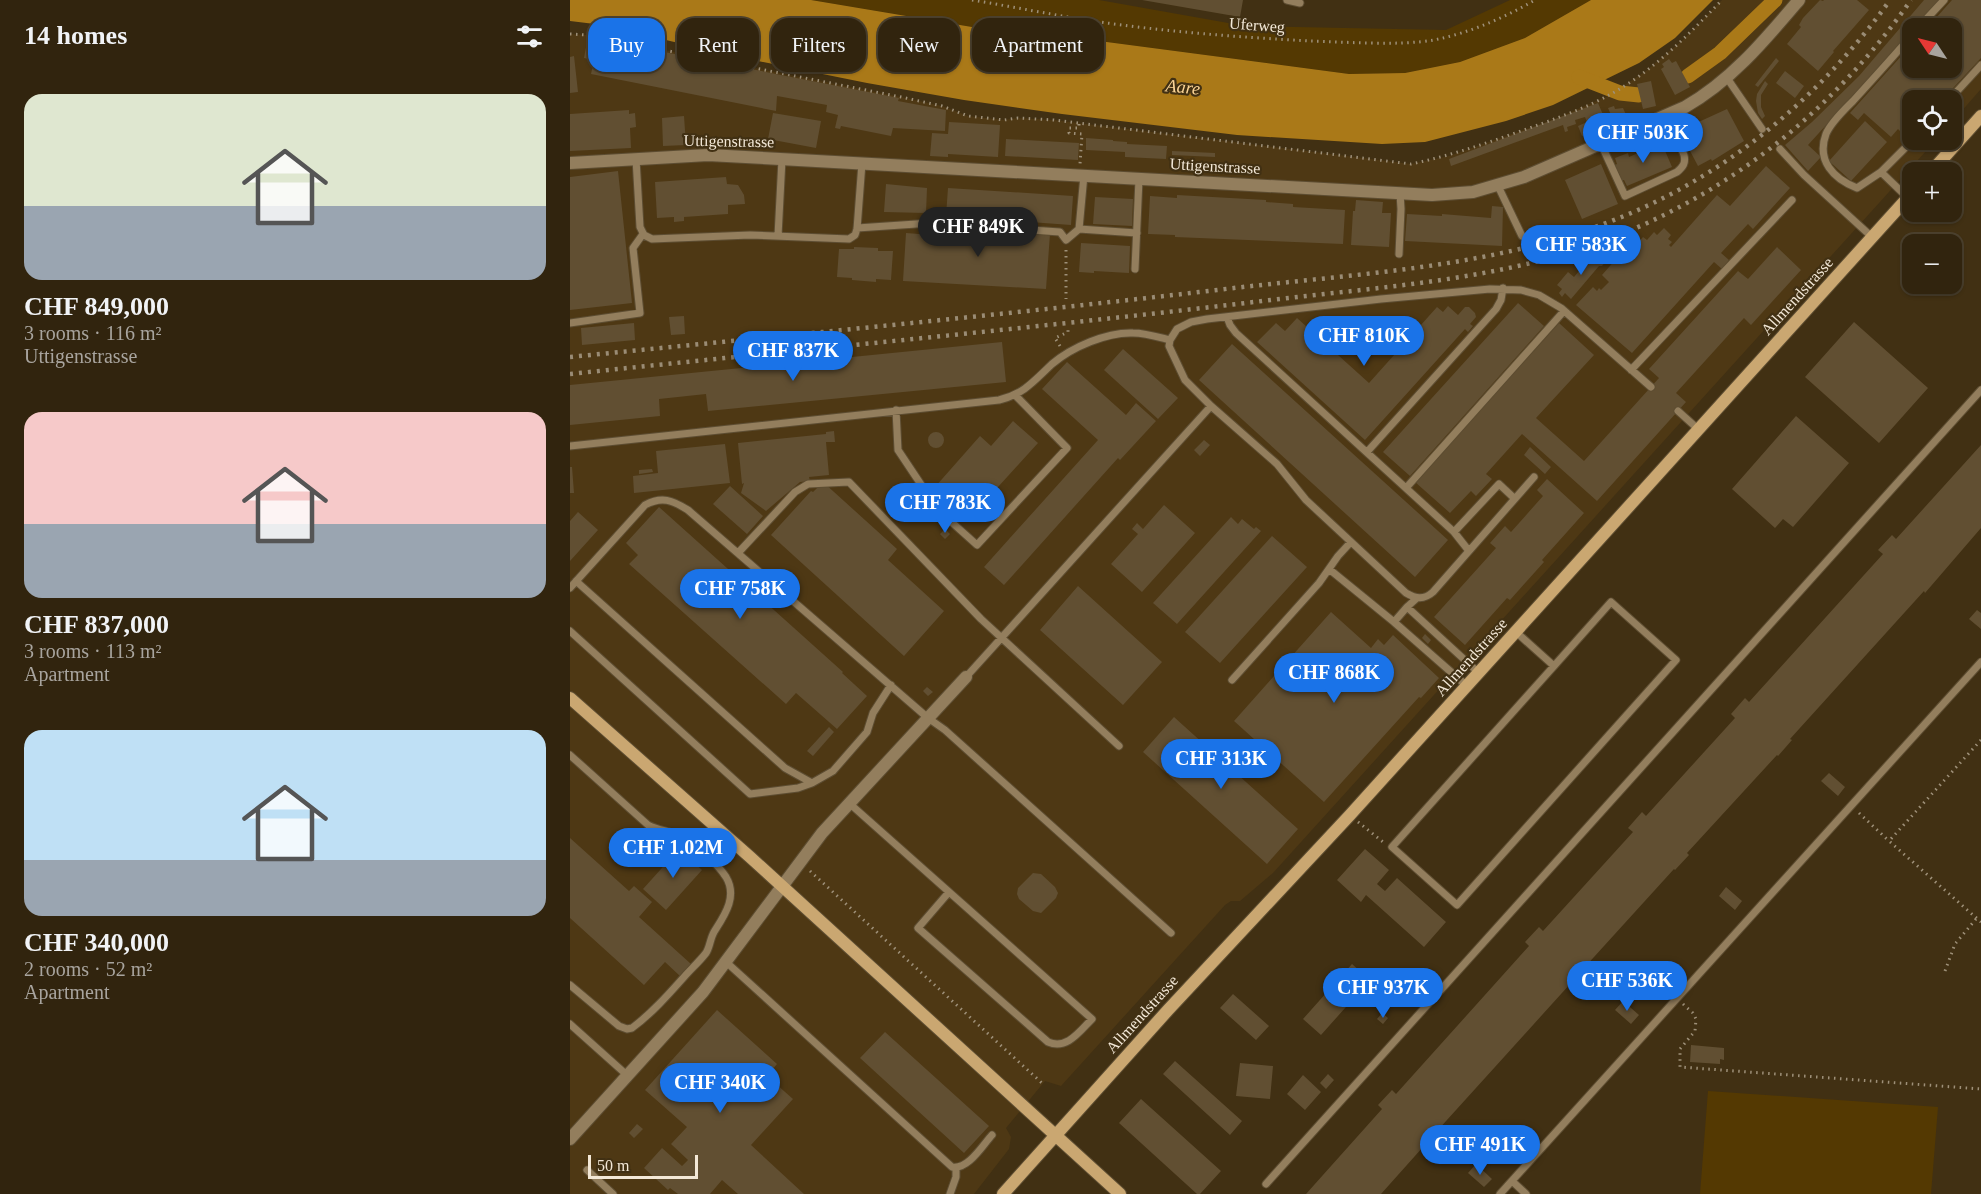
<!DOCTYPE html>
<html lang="en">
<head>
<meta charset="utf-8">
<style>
	body { margin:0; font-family:Georgia,serif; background:#392c17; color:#f1f3f6; height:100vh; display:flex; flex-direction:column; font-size:22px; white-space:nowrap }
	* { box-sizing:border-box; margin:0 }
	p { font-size:20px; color:#a8a49e }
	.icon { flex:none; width:33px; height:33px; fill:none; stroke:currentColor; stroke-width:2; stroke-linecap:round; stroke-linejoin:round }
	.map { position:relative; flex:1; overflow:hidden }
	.details { display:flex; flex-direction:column; background:#31240e; width:570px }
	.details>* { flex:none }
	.guide { position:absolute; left:18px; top:18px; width:570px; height:54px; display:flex; gap:12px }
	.needle { width:39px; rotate:305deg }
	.controls { position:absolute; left:1332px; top:18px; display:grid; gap:12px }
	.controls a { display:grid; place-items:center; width:60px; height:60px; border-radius:12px; background:#31240e; box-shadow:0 2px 4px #0004,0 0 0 2px #4c412e; font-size:30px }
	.scale { position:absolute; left:18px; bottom:15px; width:110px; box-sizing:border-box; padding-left:6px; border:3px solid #f3e8d7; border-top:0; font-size:16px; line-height:21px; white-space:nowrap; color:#f3e8d7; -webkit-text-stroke:4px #413013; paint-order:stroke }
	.price { position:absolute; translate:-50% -51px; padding:0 14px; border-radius:21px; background:#1a73e8; color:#fff; font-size:20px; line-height:39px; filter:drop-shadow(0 2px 3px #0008) }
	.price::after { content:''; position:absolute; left:50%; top:36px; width:18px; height:14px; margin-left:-9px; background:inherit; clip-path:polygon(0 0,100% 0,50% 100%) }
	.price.current { background:#222; color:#fff }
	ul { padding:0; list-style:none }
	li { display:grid; align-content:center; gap:12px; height:318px; padding:0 24px }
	li span { display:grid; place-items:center; height:186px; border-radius:18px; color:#555 }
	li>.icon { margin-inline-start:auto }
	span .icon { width:108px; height:108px; fill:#fffc; stroke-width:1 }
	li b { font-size:26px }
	h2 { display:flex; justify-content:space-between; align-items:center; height:72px; padding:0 24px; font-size:26px }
	.chip { padding:0 21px; border-radius:18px; background:#31240e; box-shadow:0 2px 4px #0004,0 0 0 2px #4c412e; font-size:21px; line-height:54px }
	.chip.current { background:#1a73e8; color:#fff }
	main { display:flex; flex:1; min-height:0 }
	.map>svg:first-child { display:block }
</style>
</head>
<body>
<main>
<section class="details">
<h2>14 homes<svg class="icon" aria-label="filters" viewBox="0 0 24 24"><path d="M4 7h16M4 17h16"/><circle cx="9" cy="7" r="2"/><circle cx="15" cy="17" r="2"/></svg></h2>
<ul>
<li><span style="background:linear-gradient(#dfe7d0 60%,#9aa5b1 0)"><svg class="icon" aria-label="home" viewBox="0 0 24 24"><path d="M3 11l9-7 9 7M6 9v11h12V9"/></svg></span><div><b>CHF 849,000</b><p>3 rooms · 116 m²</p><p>Uttigenstrasse</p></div></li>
<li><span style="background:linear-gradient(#f6c9c9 60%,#9aa5b1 0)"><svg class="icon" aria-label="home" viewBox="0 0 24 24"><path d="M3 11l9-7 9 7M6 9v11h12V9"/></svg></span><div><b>CHF 837,000</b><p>3 rooms · 113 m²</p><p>Apartment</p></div></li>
<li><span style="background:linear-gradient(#bfe0f5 70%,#9aa5b1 0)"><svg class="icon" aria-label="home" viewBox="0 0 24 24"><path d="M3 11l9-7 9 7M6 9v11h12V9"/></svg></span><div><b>CHF 340,000</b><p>2 rooms · 52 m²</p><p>Apartment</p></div></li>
</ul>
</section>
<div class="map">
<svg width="1411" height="1194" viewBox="0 0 1411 1194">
	<rect width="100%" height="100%" fill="#413013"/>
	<path fill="#4e3814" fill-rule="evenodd" d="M1152 0H1411V89L1382 122V100H1342V140H1366L703 873 670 901H661L655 905 491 1086 475 1081 436 1128 441 1137 439 1149 404 1194H0V34L18 35 331 97 372 106 398 116 434 120 448 118 484 120 841 164 879 156 985 119 1038 96 1076 71 1113 40ZM1342 28H1382V68H1342Z"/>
	<path fill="#543902" d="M241 0H529L675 26 876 30 940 0H1021L955 38 890 62 835 73 779 74 514 39 402 27Z
		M1138 1091 1368 1107 1361 1194H1130Z"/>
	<path fill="#aa7918" d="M0 0H241L402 27 514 39 779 74 835 73 890 62 955 38 1021 0H1143L1105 38 1069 63 983 105 936 121 855 142 812 144 667 135 492 114 394 100 297 83 163 56 33 25 0 21Z"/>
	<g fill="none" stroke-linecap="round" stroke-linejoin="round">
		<path stroke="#aa7918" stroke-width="15" d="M1118 76 1150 53 1205 0
			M1009 77 1050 93 1069 95"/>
	</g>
	<path fill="#614f32" d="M572 0H673L670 17Z
		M1250 0 1253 1 1254 0H1287L1299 10 1263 51 1264 52 1248 71 1217 44 1231 27 1229 25 1233 18Z
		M1354 0H1370L1238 145 1251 157 1238 171 1215 145 1242 122 1289 76Z
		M1382 0H1411V58L1372 100H1342V134L1338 139 1328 129 1321 137 1294 113 1288 120 1280 113 1342 44V68H1382V28H1357Z
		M18 37 329 98 328 101 376 110 375 131 323 128 321 136 271 126 270 129 265 128 268 115 256 112 257 105 207 96 206 111 21 74 24 60 14 58Z
		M4 56 8 92 0 93V57Z
		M1206 58 1209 61 1188 87 1185 85Z
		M1099 59 1102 63 1106 61 1120 87 1105 95 1091 69 1094 67 1092 64Z
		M1215 71 1234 86 1225 98 1206 83Z
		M1081 81 1086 106 1073 109 1067 84Z
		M1195 81 1198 84 1191 95V107L1195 116 1192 119 1188 113 1186 101 1187 94Z
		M1028 103 1034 117 1030 119 1034 127 1012 136 1008 126 1017 122 1015 117 1005 120 1006 124 997 127 998 131 995 132 993 125 881 166 879 159Z
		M1044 106 1045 109 1053 108 1057 117 1044 122 1038 108Z
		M1157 109 1174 141 1142 161 1141 159 1128 166 1111 134 1123 127 1122 125Z
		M59 110V114L65 113 66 127 60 128 61 148 0 151V114Z
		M203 113 251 121 246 148 198 139Z
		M114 116 116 145 93 146 92 118Z
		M1295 121 1317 142 1281 181 1259 161Z
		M379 122 430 125 428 157 378 154V157L360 156 362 133 378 134Z
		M516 138 543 140V141L557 142V144L597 146 596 159 555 157V152L516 150Z
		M436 139 509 143 508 160 435 156Z
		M1090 139 1102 167 1057 186 1054 180 1051 181 1045 165 1047 164 1045 158 1058 153 1059 157 1079 148 1078 144Z
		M602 151 645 153V157L602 155Z
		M1031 164 1048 204 1012 219 995 180Z
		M1196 166 1220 188 1183 229 1178 224 1151 253 1159 260 1152 269 1144 262 1062 353 1006 305 1023 287 1027 291 1029 288 1031 290 1039 282 1032 275 1061 242 1065 246 1073 237 1077 240 1084 232 1087 235 1094 228 1101 235 1098 239 1102 242 1099 245 1101 247 1147 195 1160 206Z
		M48 171 62 303 0 310V177Z
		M156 177 157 184 168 185 174 195 175 204 158 205V214L114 217V221L104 222V217L87 218 85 182Z
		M316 184 357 188 356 213 314 212Z
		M378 188 503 196 501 225 376 216Z
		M607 195 696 200V202L723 204V207L775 210 773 244 605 237V235L578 234 580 196 607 198Z
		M525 197 563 199 562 226 523 224Z
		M786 200 813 202 812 213H821L819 247 781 245 783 211H785Z
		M922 206 933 207 932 246 835 241 837 214 872 216V214L921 218Z
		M362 228 480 234 476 289 333 281 336 233 362 235Z
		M511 243 560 246 559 273 524 271V273L509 272Z
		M284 247 308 248V251H323L321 280 306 279V282L282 280V278L267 277 269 249H284Z
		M1207 247 1231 270 1181 325 1174 318 1106 393 1116 402 1027 501 952 434 916 474 922 479 906 496 901 491 880 513 845 482 989 323 1024 355 966 418 1014 461 1089 378 1079 369 1168 271 1178 279Z
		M1035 252 1040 256 1032 266H1029L1001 299 995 293 992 297 989 293 992 289 987 285 998 272 1004 277 1021 257Z
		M948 303 974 326 840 476 813 452Z
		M878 306 888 315 895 307H899L905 313 906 317 900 324 903 326 898 332 895 329 795 440 687 342 706 323 715 331 727 318 799 383 867 307 873 312Z
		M114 316 115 334 101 335 99 317Z
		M1284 322 1358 388 1309 443 1235 377Z
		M64 323 65 340 12 345 11 328Z
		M432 342 436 382 138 411 136 394 89 399 90 416 0 425V385Z
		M662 344 878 540 845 577 629 380Z
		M553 349 608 398 588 419 534 370Z
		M497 362 556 415 566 403 586 421 550 460 548 458 434 585 414 567 528 440 472 389Z
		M1226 416 1279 463 1223 527 1213 519 1205 528 1162 489Z
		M443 421 468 443 398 520 365 487 410 436 421 446Z
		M264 431 265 442H256L259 475 239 477 240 481 230 482 196 511 171 493 174 483 172 484 168 443 256 434V432Z
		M358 440a8 8 0 1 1 16 0a8 8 0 1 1-16 0Z
		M634 440 640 445 630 456 624 450Z
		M155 444 160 483 64 493 63 476 88 473 86 451Z
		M1411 445V528L1355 593 1354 591 1220 739 1222 740 1208 756 1207 755 1117 853 1119 855 1105 870 1104 869 1014 968 1016 969 1002 984 1001 983 867 1131 869 1132 855 1148 853 1147 811 1194H736L812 1109 808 1105 822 1090 826 1094 959 946 955 942 969 927 973 931 1063 832 1058 828 1072 812 1076 816 1165 718 1161 714 1175 698 1179 702 1313 554 1308 550 1322 535 1326 539Z
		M960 447 981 467 975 474 954 455Z
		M0 467H2L4 493H0Z
		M82 469 83 472 69 474V470Z
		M977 479 1014 513 972 560 974 562 940 600 937 598 895 645 864 617 926 548 920 543 935 526 941 532 973 496 967 490Z
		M253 482 327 549 318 560 374 611 334 656 201 535 241 491 243 492Z
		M160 486 193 516 177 534 143 504Z
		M594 505 625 533 572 592 541 564 568 534 562 529 567 523 573 529Z
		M89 507 273 672 272 673 297 696 267 729 226 693 216 704 59 564 68 555 56 543Z
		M8 512 28 530 0 561V521Z
		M661 517 668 524 672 519 684 529 686 527 691 531 607 624 583 603Z
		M375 529 380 534 375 539 370 534Z
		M702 536 737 567 650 663 615 632Z
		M508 586 592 662 553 705 470 630Z
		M1407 610 1411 613V629L1399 619Z
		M761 612 801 648 808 639 814 645 823 635 869 678 851 698 849 697 754 802 664 721Z
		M855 634 861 640 858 644 852 638Z
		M357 687 363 692 358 696 353 691Z
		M604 717 728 829 697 864 573 752Z
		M259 727 264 732 243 756 237 751Z
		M1259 773 1275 787 1268 796 1251 781Z
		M0 838 59 891 64 886 82 902 69 917 121 964 110 976 95 962 74 985 0 918Z
		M109 849 132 870 96 910 73 889Z
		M795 849 819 870 807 884 815 891 827 878 876 922 854 947 796 895 791 902 767 880Z
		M463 873 471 874 485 887 488 893 486 898 471 913 463 911 449 899 447 894 448 888Z
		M1156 887 1172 901 1165 910 1149 896Z
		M782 964 800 980 751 1035 733 1019Z
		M663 994 699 1026 686 1040 650 1008Z
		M1053 1001 1069 1015 1061 1024 1045 1010Z
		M147 1010 207 1064 197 1076 223 1099 181 1145 234 1194H168L152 1180 140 1194H108L100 1188 98 1190 74 1168 92 1148 112 1166 118 1160 101 1144 117 1127 75 1090Z
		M812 1013 818 1018 813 1024 807 1019Z
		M315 1032 419 1126 394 1153 290 1058Z
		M1121 1045 1154 1048V1060L1150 1059V1064L1120 1062Z
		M605 1061 672 1121 660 1135 593 1074Z
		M670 1063 703 1066 700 1099 666 1096Z
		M758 1074 764 1080 756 1089 750 1083Z
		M733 1075 751 1092 735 1110 717 1094Z
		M571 1099 651 1171 630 1194H627L549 1123Z
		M67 1124 73 1129 64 1138 59 1133Z
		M906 1164 922 1179 914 1187 898 1173Z"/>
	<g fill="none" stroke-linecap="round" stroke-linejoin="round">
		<defs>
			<path id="service" d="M717 0 730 3
				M1348 28 1374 0
				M1342 35C1323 57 1303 79 1283 101 1274 110 1261 122 1256 134 1246 161 1264 179 1287 188L1311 172 1343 140
				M1157 78 1192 129
				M1379 100 1411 65
				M1031 144 1055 196 1107 172C1113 167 1116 163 1114 155L1097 115
				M1210 149 1234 175 1302 237
				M66 159 70 227 74 235 82 239 180 235 279 239 285 235 287 229 292 163
				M1311 172 1338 198
				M928 186 952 236
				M287 228 361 223 490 232 496 240 509 229 514 175
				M509 229 567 233
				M208 236 212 159
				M829 254 831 209 830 193
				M565 269 569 179
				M657 317 660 325 666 333 884 532 899 551
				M0 323 70 313 63 248 73 234
				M1061 370 1222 200
				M641 406 707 464 736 500 836 593C846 599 854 600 863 592L964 477
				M326 410 328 450 368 510 407 545 497 448 445 395
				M1108 411 1128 429
				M0 446 429 400C454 394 464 381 482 364 502 347 537 332 563 333 575 333 588 337 600 340
				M797 452 926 309 931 300 933 288
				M836 488 994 311
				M884 532 929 484 944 498
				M168 553 225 492 238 484 279 482 411 619 549 746
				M759 569 824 622 837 607
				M6 581 215 768 242 783 263 771 297 732 303 713 321 685
				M0 588 75 505C92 496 102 500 118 510L358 718 375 730 601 933
				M847 598 837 607 909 673
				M824 622 897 686
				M0 631 180 794 228 788 242 783
				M946 632 984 666 1041 602 1106 660 887 905 822 847 984 666
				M396 677 641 406 615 380 599 346 600 340 607 329 621 322 637 319 811 299 920 289 951 290 969 295 991 308 1081 387
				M662 680 749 583 768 556 780 543
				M0 755 78 825C89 831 102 831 113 837 125 842 149 866 156 877 168 897 154 916 144 932 140 939 140 947 136 953 129 962 121 969 114 977 98 995 81 1014 62 1028L57 1029 49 1026 0 985
				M279 803 522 1019C509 1032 497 1050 478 1042L348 928 379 892
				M155 961 382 1167C398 1170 412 1146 422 1135
				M0 1024 58 1076
				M17 1170 43 1194
				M942 1181 956 1194
				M696 1184 1411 390
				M380 1194 386 1177V1168
				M930 1194 1411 662"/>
			<path id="minor" d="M0 163 138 155 862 195 903 192 954 177 1115 107C1161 81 1195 40 1229 0
				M0 1139 133 992 252 833 396 677"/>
			<path id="secondary" d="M1361 172 1411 116
				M0 698 180 857 550 1194
				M433 1194 598 1010 780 815 1342 193"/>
		</defs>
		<use href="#service" stroke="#5d4d32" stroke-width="9"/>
		<use href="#minor" stroke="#5d4d32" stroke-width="14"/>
		<use href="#secondary" stroke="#5d4d32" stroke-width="14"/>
		<path stroke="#9e9079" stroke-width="3" stroke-dasharray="1.5 4.5" stroke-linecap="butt" d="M402 0C438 6 474 13 510 19 586 31 664 37 741 41 777 42 829 46 864 40 899 33 934 18 965 0
			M0 34 18 35 331 97 372 106 398 116 434 120 448 118 484 120 841 164C879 156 914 144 951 131 987 118 1024 106 1056 85 1092 62 1122 31 1152 0
			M509 124V128H499V133L512 134 510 164
			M496 250V299
			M490 346 485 338 498 332V330
			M1411 740 1319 841 1411 922
			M1289 813 1319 841
			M788 822 813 842
			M240 871 473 1084
			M1375 971 1385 944 1406 919
			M1113 1004 1123 1013 1126 1019 1125 1031 1110 1049V1067L1411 1089"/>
		<use href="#service" stroke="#937e5d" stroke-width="7"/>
		<use href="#minor" stroke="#937e5d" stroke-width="12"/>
		<use href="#secondary" stroke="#caa771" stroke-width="12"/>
		<path stroke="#9a8c75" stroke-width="4.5" stroke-dasharray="3 6" stroke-linecap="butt" d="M0 357C221 335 443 314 664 288 794 273 931 267 1054 216 1161 172 1253 94 1320 0
			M0 374C228 350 456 329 684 302 812 286 947 281 1066 228 1178 179 1271 100 1341 0"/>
	</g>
	<g text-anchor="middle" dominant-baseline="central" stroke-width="4.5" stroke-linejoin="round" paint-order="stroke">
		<g font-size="16" fill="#f3e8d7" stroke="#413013">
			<text transform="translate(687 25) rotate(4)">Uferweg</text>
			<text transform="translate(159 141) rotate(1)">Uttigenstrasse</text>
			<text transform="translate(645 166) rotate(3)">Uttigenstrasse</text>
			<text transform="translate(1227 296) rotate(-48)">Allmendstrasse</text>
			<text transform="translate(901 657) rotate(-48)">Allmendstrasse</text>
			<text transform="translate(572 1014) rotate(-48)">Allmendstrasse</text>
		</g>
		<g font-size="18" font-style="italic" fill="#fbd496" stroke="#413013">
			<text transform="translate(613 87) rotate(6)">Aare</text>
		</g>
	</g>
</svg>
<div class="controls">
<a><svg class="needle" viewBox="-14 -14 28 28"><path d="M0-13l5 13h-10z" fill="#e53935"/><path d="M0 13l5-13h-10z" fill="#a8a49e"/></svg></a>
<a><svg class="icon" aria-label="locate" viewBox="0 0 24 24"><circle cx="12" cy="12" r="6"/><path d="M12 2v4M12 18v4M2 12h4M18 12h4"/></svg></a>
<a>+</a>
<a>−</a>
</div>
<div class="scale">50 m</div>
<b class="price" style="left:1073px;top:164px">CHF 503K</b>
<b class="price current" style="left:408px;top:258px">CHF 849K</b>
<b class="price" style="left:1011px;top:276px">CHF 583K</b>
<b class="price" style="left:794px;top:367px">CHF 810K</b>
<b class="price" style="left:223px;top:382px">CHF 837K</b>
<b class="price" style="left:375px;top:534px">CHF 783K</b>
<b class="price" style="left:170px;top:620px">CHF 758K</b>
<b class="price" style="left:764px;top:704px">CHF 868K</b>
<b class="price" style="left:651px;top:790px">CHF 313K</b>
<b class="price" style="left:103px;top:879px">CHF 1.02M</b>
<b class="price" style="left:1057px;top:1012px">CHF 536K</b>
<b class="price" style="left:813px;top:1019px">CHF 937K</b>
<b class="price" style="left:150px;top:1114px">CHF 340K</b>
<b class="price" style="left:910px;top:1176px">CHF 491K</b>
<div class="guide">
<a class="chip current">Buy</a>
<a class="chip">Rent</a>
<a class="chip">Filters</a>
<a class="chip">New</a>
<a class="chip">Apartment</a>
</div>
</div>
</main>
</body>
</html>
